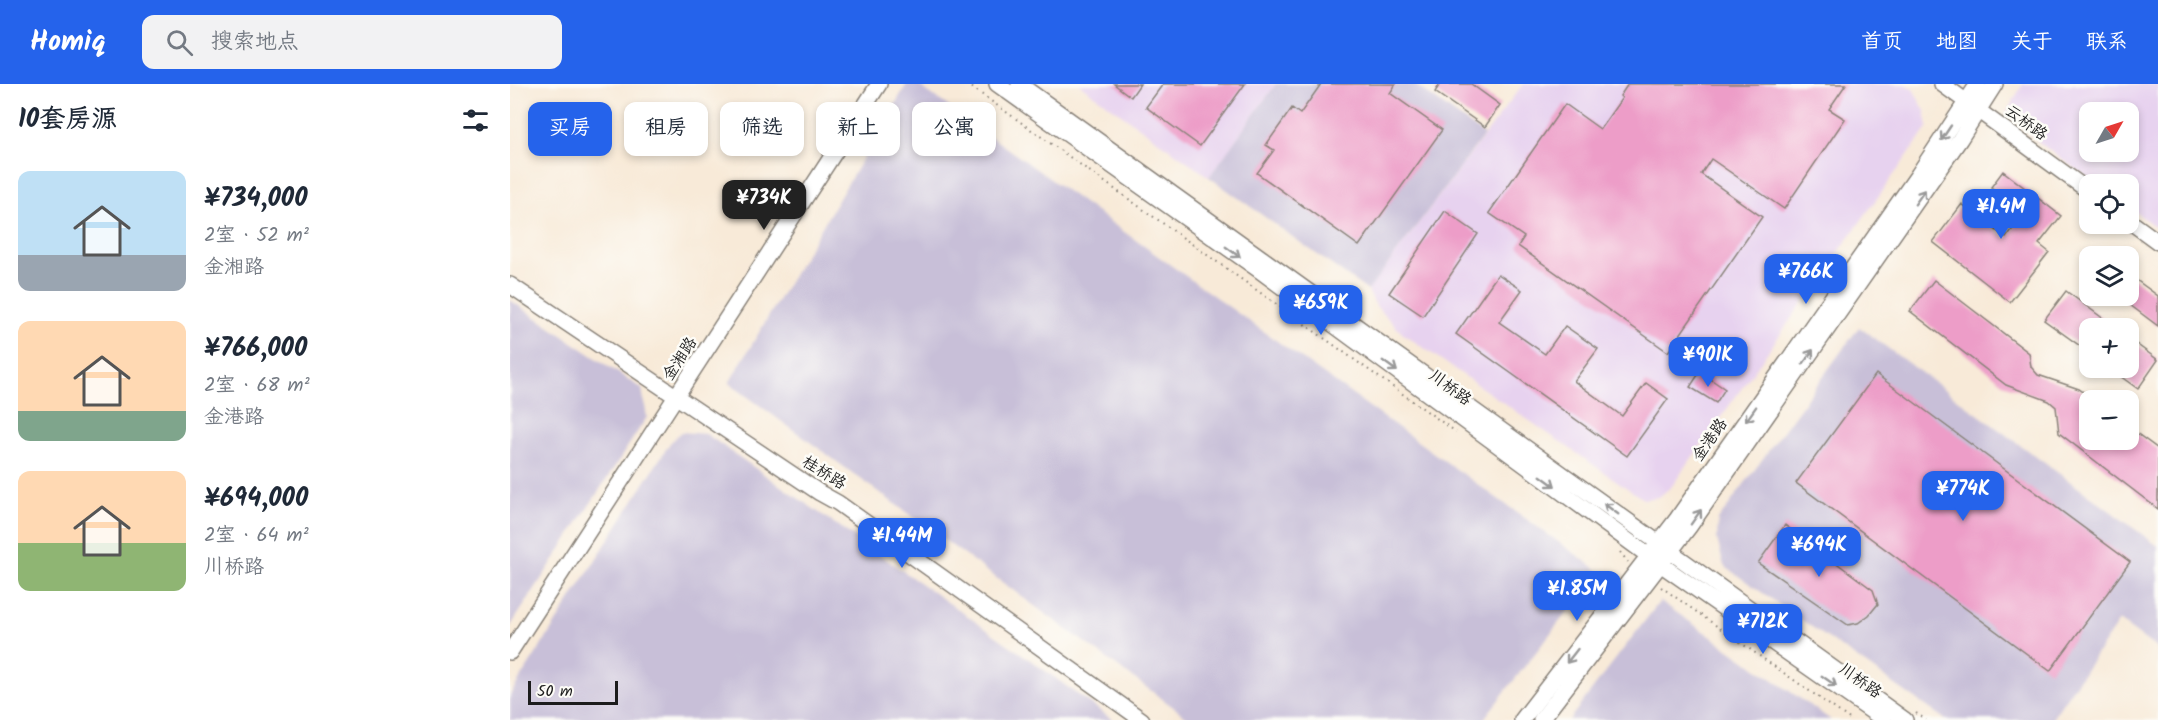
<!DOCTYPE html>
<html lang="zh">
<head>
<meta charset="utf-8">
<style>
	body { margin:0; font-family:Kalam,"LXGW WenKai TC",sans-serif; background:#f2f2f3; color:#1f2937; height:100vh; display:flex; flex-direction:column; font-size:22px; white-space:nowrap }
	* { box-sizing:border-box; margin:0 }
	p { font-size:20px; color:#747a83 }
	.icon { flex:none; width:33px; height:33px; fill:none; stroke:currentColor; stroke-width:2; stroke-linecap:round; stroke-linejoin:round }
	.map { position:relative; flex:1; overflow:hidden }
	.details { display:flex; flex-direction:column; background:#fff; width:510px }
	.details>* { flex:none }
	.guide { position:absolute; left:18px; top:18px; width:570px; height:54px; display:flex; gap:12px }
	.needle { width:39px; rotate:51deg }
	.fabs { position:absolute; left:1569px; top:18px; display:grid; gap:12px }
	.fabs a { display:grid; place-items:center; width:60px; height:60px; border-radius:12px; background:#fff; box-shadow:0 3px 9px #0003; font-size:30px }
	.scale { position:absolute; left:18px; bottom:15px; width:90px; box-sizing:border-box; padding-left:6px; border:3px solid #1c1c1c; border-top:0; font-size:16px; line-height:21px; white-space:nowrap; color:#1c1c1c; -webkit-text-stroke:4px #fdfcf7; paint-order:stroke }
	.price { position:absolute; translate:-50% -51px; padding:0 14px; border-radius:12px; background:#2563eb; color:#fff; font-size:20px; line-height:39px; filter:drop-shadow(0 2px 3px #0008) }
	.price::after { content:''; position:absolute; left:50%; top:36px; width:18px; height:14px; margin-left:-9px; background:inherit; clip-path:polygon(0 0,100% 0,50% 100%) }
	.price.current { background:#222; color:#fff }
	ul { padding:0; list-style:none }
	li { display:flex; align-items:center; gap:18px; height:150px; padding:0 18px }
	li span { display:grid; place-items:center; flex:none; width:168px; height:120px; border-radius:12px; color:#555 }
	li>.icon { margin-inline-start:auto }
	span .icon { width:72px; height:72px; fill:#fffc; stroke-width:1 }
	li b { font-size:26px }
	h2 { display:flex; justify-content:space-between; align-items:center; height:72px; padding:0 18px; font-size:26px }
	.tag { padding:0 21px; border-radius:12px; background:#fff; box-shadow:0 3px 9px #0003; font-size:21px; line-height:54px }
	.tag.current { background:#2563eb; color:#fff }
	header { display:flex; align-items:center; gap:36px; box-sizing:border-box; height:84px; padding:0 30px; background:#2563eb; color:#fff }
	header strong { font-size:28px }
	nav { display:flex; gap:33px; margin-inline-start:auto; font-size:21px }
	.search { width:420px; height:54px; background:#f2f2f3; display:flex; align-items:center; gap:15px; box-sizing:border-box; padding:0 21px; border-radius:12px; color:#747a83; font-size:22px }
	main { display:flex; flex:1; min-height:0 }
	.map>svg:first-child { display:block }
</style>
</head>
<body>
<header>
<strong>Homiq</strong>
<div class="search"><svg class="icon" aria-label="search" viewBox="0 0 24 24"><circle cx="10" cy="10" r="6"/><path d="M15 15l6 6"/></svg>搜索地点</div>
<nav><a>首页</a><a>地图</a><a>关于</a><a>联系</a></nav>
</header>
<main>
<section class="details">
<h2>10套房源<svg class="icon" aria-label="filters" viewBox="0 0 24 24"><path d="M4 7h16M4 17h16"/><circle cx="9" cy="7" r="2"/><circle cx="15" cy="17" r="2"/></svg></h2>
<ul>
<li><span style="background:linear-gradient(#bfe0f5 70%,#9aa5b1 0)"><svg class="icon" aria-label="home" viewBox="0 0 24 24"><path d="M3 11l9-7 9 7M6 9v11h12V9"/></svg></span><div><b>¥734,000</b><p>2室 · 52 m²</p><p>金湘路</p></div></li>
<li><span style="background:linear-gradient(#ffd9b3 75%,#7fa58c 0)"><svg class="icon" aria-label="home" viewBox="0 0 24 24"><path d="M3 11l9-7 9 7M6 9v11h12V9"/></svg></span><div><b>¥766,000</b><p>2室 · 68 m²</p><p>金港路</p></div></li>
<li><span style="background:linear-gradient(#ffd9b3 60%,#8fb573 0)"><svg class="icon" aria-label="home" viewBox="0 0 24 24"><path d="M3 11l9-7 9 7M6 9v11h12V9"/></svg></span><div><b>¥694,000</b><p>2室 · 64 m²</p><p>川桥路</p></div></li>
</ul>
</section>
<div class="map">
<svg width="1648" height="636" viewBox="0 0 1648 636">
	<rect width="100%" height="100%" fill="#fdfcf7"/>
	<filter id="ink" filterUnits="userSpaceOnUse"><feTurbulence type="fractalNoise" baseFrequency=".0167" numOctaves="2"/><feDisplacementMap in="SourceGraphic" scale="12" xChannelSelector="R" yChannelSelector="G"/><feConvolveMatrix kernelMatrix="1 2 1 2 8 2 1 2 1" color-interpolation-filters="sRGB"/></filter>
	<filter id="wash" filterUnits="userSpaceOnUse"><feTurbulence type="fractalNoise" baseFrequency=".008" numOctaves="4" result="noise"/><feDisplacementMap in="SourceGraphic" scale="24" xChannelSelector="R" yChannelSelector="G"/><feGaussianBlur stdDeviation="1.35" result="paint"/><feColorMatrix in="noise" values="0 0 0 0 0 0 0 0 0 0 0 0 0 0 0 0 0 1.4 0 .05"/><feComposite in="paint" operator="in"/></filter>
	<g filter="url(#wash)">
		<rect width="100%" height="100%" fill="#f8ead8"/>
		<path fill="#e7d2ef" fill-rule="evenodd" d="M569 0H766L699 93Z
			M1013 0H1395L1403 5 1415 27 1418 43 1162 402 1149 413 1133 415 892 249 866 222 858 207Z
			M1513 0H1648V145L1619 123 1618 100H1587L1531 60 1496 29ZM1580 28H1618V68H1580Z"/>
		<path fill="#c8bfd8" d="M397 0H407L1089 487 973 636H681L219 299Z
			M766 0H904L974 51 858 207 699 93Z
			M0 216 132 305 137 333 0 543Z
			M1349 243 1648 462V565L1609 537 1541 636H1436L1214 482 1207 455 1208 436Z
			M171 348 196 350 512 570 603 636H0V611L160 359Z
			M1150 517 1321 636H1059Z"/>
		<g id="blocks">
			<path fill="#ed9dc8" d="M604 0H630L621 13Z
				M653 0H735L690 62 636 23Z
				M811 0H886L880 9 932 46 849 162 747 89 764 66 756 61 782 24 790 30Z
				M930 0H961L990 21 975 43 925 8Z
				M1118 0H1336L1319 25 1335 35 1274 125 1201 75 1191 90 1252 133 1158 268 1008 162 1014 153 979 129 1055 20 1090 45 1112 14 1110 12Z
				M1493 87 1551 132 1529 160 1539 168 1500 218 1423 158 1452 120 1496 154 1515 129 1481 103Z
				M935 127 968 150 913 232 879 209Z
				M988 190 1012 206 989 238 1035 270 1055 242 1088 265 1064 297 1112 332 1136 299 1158 315 1117 372 946 250Z
				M1618 190 1648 212V242L1608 212H1618Z
				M1424 196 1519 269 1521 283 1528 291 1569 305 1580 313V356H1618V343L1648 365V425L1549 349 1546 323 1539 317 1496 301 1400 227Z
				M1556 207 1606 244H1580V269L1534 236Z
				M1618 254 1648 276 1628 305 1599 284H1618Z
				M1190 288 1215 305 1206 319 1180 303Z
				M1366 290 1620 478 1540 587 1286 399Z
				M1275 441 1363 506 1368 520 1359 531 1348 539 1338 541 1248 479Z"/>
		</g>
	</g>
	<g filter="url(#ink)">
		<use href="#blocks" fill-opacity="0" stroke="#8a837a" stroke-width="1.5"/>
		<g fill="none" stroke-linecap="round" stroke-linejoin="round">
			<defs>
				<path id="minor" d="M487 0 749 186 1139 472 1374 636
					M509 0 1395 636
					M1432 0 1580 108
					M1618 136 1648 158
					M0 201 310 409 328 419 632 636
					M0 568 369 0
					M1012 636 1167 435 1408 91 1468 0
					M1031 636 1179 443 1450 55 1485 0"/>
			</defs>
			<use href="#minor" stroke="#8a837a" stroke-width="18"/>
			<path stroke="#8a837a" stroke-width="2" stroke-dasharray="1.5 4.5" stroke-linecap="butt" d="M457 0 946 348
				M1110 468 1118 478
				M1151 503 1341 636
				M1406 629 1416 636"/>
			<use href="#minor" stroke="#fff" stroke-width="15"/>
		</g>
		<defs><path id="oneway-shaft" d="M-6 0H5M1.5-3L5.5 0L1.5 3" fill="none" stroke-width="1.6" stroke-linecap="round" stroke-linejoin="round" transform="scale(1.5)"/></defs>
		<g stroke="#999">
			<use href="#oneway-shaft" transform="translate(1436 49) rotate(124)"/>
			<use href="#oneway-shaft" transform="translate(1410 113) rotate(-55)"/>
			<use href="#oneway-shaft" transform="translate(723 168) rotate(36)"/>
			<use href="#oneway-shaft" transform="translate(1298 273) rotate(-55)"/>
			<use href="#oneway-shaft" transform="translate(880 282) rotate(36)"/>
			<use href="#oneway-shaft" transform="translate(1241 330) rotate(125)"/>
			<use href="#oneway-shaft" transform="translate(1038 397) rotate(36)"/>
			<use href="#oneway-shaft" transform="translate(1101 425) rotate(-144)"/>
			<use href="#oneway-shaft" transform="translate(1186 433) rotate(-55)"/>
			<use href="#oneway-shaft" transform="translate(1062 572) rotate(128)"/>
			<use href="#oneway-shaft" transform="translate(1319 597) rotate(35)"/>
		</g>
	</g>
	<g text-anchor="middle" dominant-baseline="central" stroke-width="5" stroke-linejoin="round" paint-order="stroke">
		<g font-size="16" fill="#1c1c1c" stroke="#fdfcf7">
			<text transform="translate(1516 39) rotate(36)">云桥路</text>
			<text transform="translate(170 275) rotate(-57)">金湘路</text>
			<text transform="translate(940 304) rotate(36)">川桥路</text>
			<text transform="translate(1200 356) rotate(-55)">金港路</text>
			<text transform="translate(314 389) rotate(32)">桂桥路</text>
			<text transform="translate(1350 597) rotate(35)">川桥路</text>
		</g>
	</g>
</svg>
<div class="fabs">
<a><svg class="needle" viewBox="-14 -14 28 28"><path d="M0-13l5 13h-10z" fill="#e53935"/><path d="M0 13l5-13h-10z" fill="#747a83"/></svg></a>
<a><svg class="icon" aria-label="locate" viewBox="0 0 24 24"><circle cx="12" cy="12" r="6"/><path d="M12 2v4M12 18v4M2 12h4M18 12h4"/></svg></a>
<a><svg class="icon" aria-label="layers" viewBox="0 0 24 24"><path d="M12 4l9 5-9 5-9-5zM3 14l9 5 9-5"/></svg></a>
<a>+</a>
<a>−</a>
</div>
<div class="scale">50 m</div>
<b class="price current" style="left:254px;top:147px">¥734K</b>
<b class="price" style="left:1491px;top:156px">¥1.4M</b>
<b class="price" style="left:1296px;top:221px">¥766K</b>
<b class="price" style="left:811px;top:252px">¥659K</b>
<b class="price" style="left:1198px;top:304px">¥901K</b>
<b class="price" style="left:1453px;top:438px">¥774K</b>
<b class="price" style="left:392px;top:485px">¥1.44M</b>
<b class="price" style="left:1309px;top:494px">¥694K</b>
<b class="price" style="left:1067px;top:538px">¥1.85M</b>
<b class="price" style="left:1253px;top:571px">¥712K</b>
<div class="guide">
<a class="tag current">买房</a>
<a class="tag">租房</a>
<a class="tag">筛选</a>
<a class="tag">新上</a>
<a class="tag">公寓</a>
</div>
</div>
</main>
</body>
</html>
